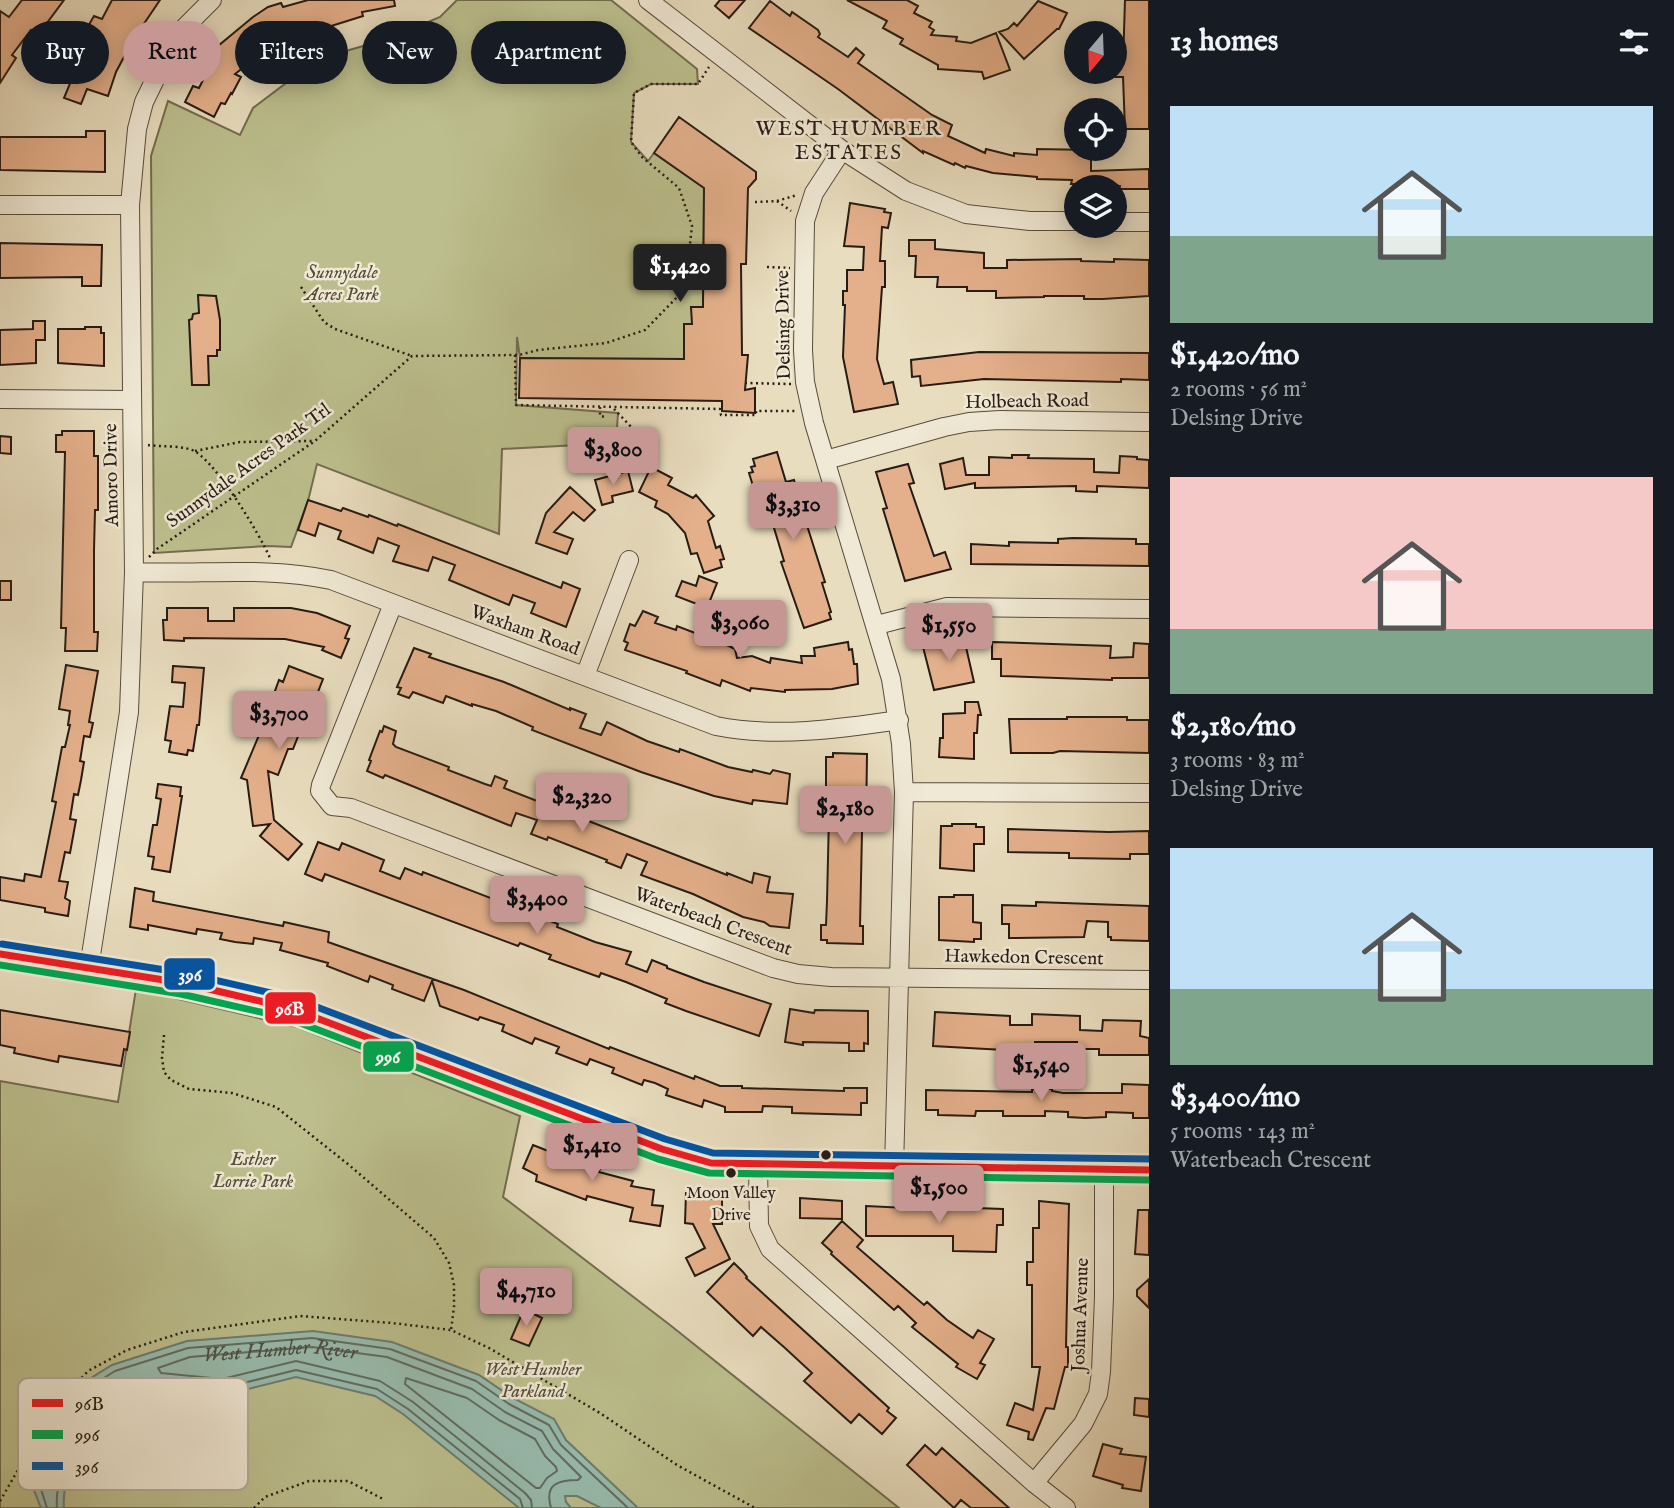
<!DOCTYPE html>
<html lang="en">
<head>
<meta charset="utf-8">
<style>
	body { margin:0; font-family:"IM FELL English",serif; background:#20242c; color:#f1f3f6; height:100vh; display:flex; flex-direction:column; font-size:26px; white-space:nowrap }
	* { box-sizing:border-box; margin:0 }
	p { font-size:23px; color:#9ea1a6 }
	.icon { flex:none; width:38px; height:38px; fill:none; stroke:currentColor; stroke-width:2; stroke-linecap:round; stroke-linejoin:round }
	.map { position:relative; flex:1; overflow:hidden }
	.drawer { display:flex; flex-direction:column; background:#171b24; width:525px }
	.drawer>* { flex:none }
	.banner { position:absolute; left:21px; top:21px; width:665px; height:63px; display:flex; gap:14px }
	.needle { width:46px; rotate:199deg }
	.fabs { position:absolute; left:1064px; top:21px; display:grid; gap:14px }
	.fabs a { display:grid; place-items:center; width:63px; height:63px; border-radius:50%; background:#171b24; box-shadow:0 4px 18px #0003; font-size:35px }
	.price { position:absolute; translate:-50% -60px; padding:0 16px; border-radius:7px; background:#c59692; color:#111; font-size:23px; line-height:46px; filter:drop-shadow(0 2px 4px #0008) }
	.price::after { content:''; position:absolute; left:50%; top:42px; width:21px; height:16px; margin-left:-10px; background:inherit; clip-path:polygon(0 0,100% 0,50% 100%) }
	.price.selected { background:#222; color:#fff }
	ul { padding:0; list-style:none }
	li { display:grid; align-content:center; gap:14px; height:371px; padding:0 21px }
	li span { display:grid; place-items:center; height:217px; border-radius:0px; color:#555 }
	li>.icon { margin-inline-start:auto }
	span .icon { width:126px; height:126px; fill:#fffc; stroke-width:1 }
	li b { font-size:30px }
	h2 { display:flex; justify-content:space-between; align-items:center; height:84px; padding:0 21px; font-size:30px }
	.tag { padding:0 24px; border-radius:32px; background:#171b24; box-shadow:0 4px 18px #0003; font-size:24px; line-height:63px }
	.tag.selected { background:#c59692; color:#111 }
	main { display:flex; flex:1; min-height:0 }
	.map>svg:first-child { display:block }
</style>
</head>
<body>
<main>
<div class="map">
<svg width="1149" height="1508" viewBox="0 0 1149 1508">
	<rect width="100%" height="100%" fill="#e8ddbe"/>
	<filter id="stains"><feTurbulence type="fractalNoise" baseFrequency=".00286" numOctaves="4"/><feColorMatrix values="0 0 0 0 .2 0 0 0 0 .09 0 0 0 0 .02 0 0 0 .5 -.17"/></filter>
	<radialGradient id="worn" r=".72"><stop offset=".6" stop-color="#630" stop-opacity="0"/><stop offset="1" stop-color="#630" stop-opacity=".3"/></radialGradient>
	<path fill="#bcbf8d" stroke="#726d50" stroke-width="2" d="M457 0H611L697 69 698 84H651L634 93 631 142 648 161 654 153 704 188 703 307 692 324H684V359L520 358 517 337 516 405 618 413 616 443 502 449 499 534 317 464 308 501 291 547 268 546 154 553 151 156 168 101 240 135 253 108 318 59 391 38 440 17Z
		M136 989 297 1027 520 1116 503 1197 670 1325 899 1508H0V1081L118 1102Z"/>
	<path fill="#98bcae" stroke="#6b7c70" stroke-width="2" d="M313 1331 392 1342 479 1375 513 1398 554 1419 566 1440 638 1508H601L577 1496H565L566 1502 571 1508H519L403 1414 375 1396 296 1377 224 1395 164 1389 126 1394C99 1426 60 1463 64 1508H41L32 1485 33 1460 63 1406 83 1383 112 1365 187 1341Z"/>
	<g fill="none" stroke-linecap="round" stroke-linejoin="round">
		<g stroke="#606c60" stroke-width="2">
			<path d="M406 1378 467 1398 499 1420 535 1439 545 1456 556 1467 557 1471 547 1478 540 1488H536L405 1384Z"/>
			<path d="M98 1392 102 1393V1397L76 1429 71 1430 70 1426 76 1414Z"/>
			<path d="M47 1508 39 1483 40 1462 69 1410 88 1388 115 1371 188 1348 312 1338 390 1349 476 1381 509 1404 549 1425 561 1445 628 1508"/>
			<path d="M57 1508C53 1464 93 1418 122 1388L164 1382 223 1388 296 1370 377 1389 408 1409 520 1499 523 1508"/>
			<path id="s1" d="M532 1508 531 1500 525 1493 413 1402 380 1381 296 1361 222 1379 161 1373 158 1368 190 1357 312 1347 387 1357 472 1389 505 1412 542 1431 553 1449 581 1477 578 1480C558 1480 544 1484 551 1508"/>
		</g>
	</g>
	<path fill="#e4b08b" stroke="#281b13" stroke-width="2" d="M22 0H64L38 35 31 30 12 55 16 58 0 83V11L9 17Z
		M112 0H160L133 40 116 72 108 96 87 89 81 104 64 98 71 81 77 83 98 34 87 28 94 16 102 19Z
		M308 0H394L395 6 362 12 363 16 290 39 289 33 257 54 258 56 235 74 241 77 232 94 231 93 225 104 221 103 214 117 185 102 193 86 199 88 211 64 206 62 212 51 253 17 268 7 281 3 283 7Z
		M720 0H745L729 18 715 6Z
		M847 0H907L918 6 914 13 932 22 929 27 934 30 931 35 957 37 956 41 971 43 996 33 1010 70 984 79 982 72 938 69V65L900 44 903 39 883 28 887 21Z
		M1125 0H1149V129H1125L1123 77H1115V64H1123Z
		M770 1 790 16 792 12 818 30 820 34 818 37 848 57 856 48 864 55 858 63 932 115 952 125 948 136 985 153 986 149 1014 156V153L1037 155V149L1091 150V171L1149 169V189H1119L1120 186 1106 184H1071L1072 180 1037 179V177L993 173 966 166 965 168 955 163 954 165 923 151V153L838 89 749 28Z
		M1038 1 1067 13 1059 29H1057L1024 59 999 32 1008 29 1014 23 1017 26Z
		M679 117 756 172V179L748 188 746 264H741L742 355H748L745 390 755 388V413L722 411V401L519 398 520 358 684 359V324H692L691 307H703L704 188 654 153Z
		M86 131H105V172L0 170V137H86Z
		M850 203 885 209 884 212 891 213 888 228 882 227 880 261H885V287H882L877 359 884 384 893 382 898 404 854 412 843 357 845 305H843V291H847V270H863L864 247 844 246Z
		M909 240H935V249L984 253V268H1007V260L1081 259V261L1114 262V259L1149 260V296L1103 299H1084V296H1044V297L996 298V291H967V287H937L938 277H915L916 256H909Z
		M0 243 102 245 101 286H82V277L0 278Z
		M198 295 216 296 220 320V350H217V356H208L209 385H192L189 320 192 319 193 314 199 313Z
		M33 321H45V340H36V363L0 365V330L33 329Z
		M85 327H101V333H104V366L58 363V329H85Z
		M979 352 1149 353V380L1121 379V382L984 379 921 386 920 376 912 377 911 360Z
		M62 431H94V456H98V510H95L94 550V632H98L97 651H65L66 628H61L65 452H56V435H62Z
		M0 436 11 437V454L0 453Z
		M777 452 786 482 794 480 798 495 788 498 794 520 804 516 825 582 822 583 831 612 829 613 831 619 804 628 781 562 784 561 761 485 753 486 749 473 753 472 751 467 755 466 753 459Z
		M1012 455H1029L1028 458 1094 459V472L1119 473 1120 456 1137 457V459L1149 460V488L1097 486V492L1076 491V486L975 488V483L945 489 940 464 963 458 966 475H989V457L1012 458Z
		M908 464 914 483 909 484 934 556 945 552 951 569 905 581 883 509 887 508 876 472Z
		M651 467 672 478 668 485 693 498 696 495 714 516 708 521 716 548 720 546 724 559 720 560 722 567 704 573 697 553 691 554 685 533 668 514 655 507 657 501 639 492Z
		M628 471 633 491 612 496 613 502 602 505 595 480Z
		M570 487 595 510 584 521 573 512 554 532 573 539 567 554 536 543 546 513Z
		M308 500 341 511 343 508 368 517 369 515 397 526 398 524 561 588 563 582 580 589 566 627 531 613 535 603 513 595 509 605 449 580 455 565 433 557 428 571 393 561 399 546 378 538 373 553 338 539 341 531 319 523 315 536 298 530Z
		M1073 538 1136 539V544H1149V566L971 564V544L1009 546V542L1058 543V539Z
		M699 576 717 583 707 608 676 596 682 581 696 586Z
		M0 581H11V600H0Z
		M167 608H208V621H234V608H291L317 613 350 626 345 638 349 639 341 658 322 650 324 647 285 639 184 638V641L164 640 163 620H167Z
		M643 611 658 617 655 623 676 630 677 626 729 646 735 649 737 658 752 656 770 663 771 658 802 663 801 656H815L814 648 848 642 849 650 852 649 854 664H857L858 684 832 689 785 690V692L751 688 750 691 722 680 720 686 686 673 687 671 625 650 628 643 624 641 630 624 635 626Z
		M963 634 974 682 934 690 923 647 936 643V641Z
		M992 642 1111 646 1110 658 1133 657 1134 643 1149 644V678H1112V680L1001 676V659H992Z
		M414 648 431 654 429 657 504 682 570 710V708L586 714 580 728 601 735 607 722 647 741 679 752 680 749 728 767 752 772 753 770 770 774 773 770 790 774 787 804 753 800 752 804 714 796 641 772 532 730 533 727 496 711 472 704V706L446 696 443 703 413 692 409 698 398 694 401 688 397 687Z
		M66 665 98 671 89 722 93 723 90 737 84 736 80 761 84 762 81 780 78 795 74 794 70 819 76 820 70 853 65 852 59 881 68 882 65 898 70 901 68 916 45 912V908L0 900V877L24 881 25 874 41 877 56 802 52 801 62 747H65L70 725H68L70 711 59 709Z
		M173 666 204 668 199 725H197L193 751 188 750 187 755 169 752 171 741 165 740 170 706 183 707 185 683 172 682Z
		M289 666 323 679 303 730 301 729 293 749H288L278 775 268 771 274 820 302 844 288 860 260 836 270 824 253 826 247 780 241 778 267 716 263 714 270 698 272 699 279 680 283 682Z
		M965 702H978L981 715H978L977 733H974V759L939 757 940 738H943V714L965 713Z
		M1067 717H1127V720H1149V753L1060 751 1053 753H1011L1009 719H1067Z
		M384 726 396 731 393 744 396 747 449 767 448 770 485 784 491 786 495 776 507 781 504 788 727 875V873L752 883 754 873 770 877 767 892 793 894 789 928 770 926 764 922 743 917 693 894 641 875 647 862 627 854 621 868 606 862 607 860 548 837 547 840 531 834 537 820 516 813 511 826 385 775 383 778 367 771 371 761 369 760 380 731 382 732Z
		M833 753 867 754 866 825 862 832 860 926H863V944L827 943V940H821V925H826L827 901 829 815H824V804H826V757H833Z
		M158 784 181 787 180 796H182L170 872 152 869 154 857 148 856 153 825H157L161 799 156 798Z
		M952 824H976V827H984V844H974V871L940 868 941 826H952Z
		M1008 829 1109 832 1149 831V854H1130V859L1069 858V853L1008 852Z
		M318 842 339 850 342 843 384 860 380 871 400 879 405 868 422 875 423 872 558 924 557 927 595 942 631 952 626 964 647 972 652 960 667 966V968L704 982 771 1004 759 1036 686 1011 665 1003 667 999 626 982 601 973 599 977 549 959 551 955 520 943 518 946 325 874 322 881 305 874Z
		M135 888 154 892 153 901 283 926 284 922 329 932 328 942 464 990 609 1049 610 1047 694 1079 695 1076 720 1086H742V1088L844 1091V1088H867V1103H861V1115L792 1113V1107L763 1106 762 1112H725V1107L704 1100 702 1107 666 1095 668 1089 655 1083 644 1080 642 1085 612 1073 614 1068 590 1059 587 1065 556 1053 559 1047 535 1038 532 1044 502 1031 504 1025 480 1017 478 1020 440 1006 432 981 424 1001 392 989 393 985 370 976 368 982 327 966 328 963 280 950 282 943 254 938 253 944 235 942 220 939 222 933 197 929 196 934 148 925V930L130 927Z
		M954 895H973V922L981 923V939H974V942L939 940V897H954Z
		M1036 902 1149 906V941L1111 940V937H1108V922L1087 921 1084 937 1009 938V924H1002V905L1036 906Z
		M790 1009 814 1013 815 1010 868 1011V1044L864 1043V1051H849V1043L803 1042V1045L785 1042Z
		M0 1010 130 1032 127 1050 124 1049 121 1066 59 1056 58 1062 14 1053 15 1048 0 1045Z
		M935 1012 1010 1016V1025H1032V1014L1080 1016V1030L1102 1031 1103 1020 1141 1021 1140 1036 1149 1038V1055H1099V1049H1077V1042H1035V1045H1021V1051L933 1046Z
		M1122 1084 1149 1085V1118H1133V1113L1106 1112V1117L1085 1118 1068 1117V1112L1045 1111V1116H1003V1111H976L975 1116 938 1115V1110H926V1090L1032 1092V1089H1052V1091L1063 1093H1122Z
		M533 1145 553 1153 555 1148 569 1153V1155L600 1168 599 1172 633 1181 631 1186 654 1190 652 1205 663 1206 660 1226 630 1221 633 1208 587 1196 586 1200 536 1181 537 1175 523 1168Z
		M686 1193H701V1198L722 1199V1224H713L730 1259 695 1276 686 1258 705 1248 693 1224 685 1223Z
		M800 1198 842 1201V1219L800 1218Z
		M1039 1201 1069 1204 1066 1347H1068V1367H1065L1054 1409 1046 1408 1033 1440 1028 1439 1029 1432 1007 1425 1015 1403 1033 1410 1040 1367H1032V1285H1027V1262H1033V1228H1039Z
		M866 1206 948 1210V1207L1003 1209V1225H997L996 1252 953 1251V1236H866Z
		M1138 1210H1149V1255L1135 1254Z
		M842 1221 863 1240 857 1247 924 1305 927 1302 947 1320 973 1338 978 1330 994 1339 980 1363 985 1365 977 1379 956 1367 958 1364 912 1327 916 1323 898 1306 894 1310 831 1254 832 1252 822 1243Z
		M734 1263 743 1272 747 1277 746 1278 889 1408 887 1411 896 1418 882 1434 859 1414 851 1423 804 1381 812 1373 785 1348 761 1327 753 1336 707 1292Z
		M1149 1279V1308L1137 1296V1290Z
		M524 1309 542 1318 529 1346 511 1339Z
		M1135 1398 1149 1399V1417L1134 1415Z
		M1103 1444 1122 1449 1120 1454 1146 1457 1141 1491 1122 1488 1123 1485 1093 1476Z
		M925 1445 936 1455 942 1448 1009 1508H971L961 1500 954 1508 907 1465Z"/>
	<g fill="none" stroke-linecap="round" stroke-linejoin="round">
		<defs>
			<path id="minor" d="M648 0 842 150 906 191 966 214 1030 221H1076
				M842 150 814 193 805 221 803 350 805 382 814 423 891 679 901 744 904 792 894 1168
				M0 205H130
				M1115 222H1149
				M0 399 131 400
				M826 460 944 427 969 422 1000 420 1149 422
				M134 572C200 575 267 566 331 580L716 726C775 738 839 729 899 720
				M393 604 321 785 320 791 332 806 351 808 773 968 798 974 831 977 1149 980
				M877 625 947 607 1149 609
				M585 676 629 560
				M904 792 1149 793
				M0 954C97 969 196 982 290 1008L662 1149 711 1163 729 1164 1149 1170
				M89 968 129 712 134 572 130 205 137 129 144 102 163 63 183 29 212 0
				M758 1165 759 1226 770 1249 1034 1483 1066 1508
				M1034 1483 1083 1424 1098 1394 1101 1372 1104 1297V1169"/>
		</defs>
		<use href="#minor" stroke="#584c3e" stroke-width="20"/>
		<path stroke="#281b13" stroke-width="2.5" stroke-dasharray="2 3.5" stroke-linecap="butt" d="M777 201 797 195
			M755 202 777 201 791 211
			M767 267 790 268
			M301 287 324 322 335 329 412 356
			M515 355 516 405 720 409 721 415H756V411H797
			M745 383 791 384
			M600 407V416L606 417
			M614 409 636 432
			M148 445C161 447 185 445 196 452 219 467 259 533 270 558
			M195 451 240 442 313 441
			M149 557 157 549 315 441 412 356 519 355 538 350 606 343 645 330 685 289 692 226 679 188 642 157 631 142 634 93 651 84H698L709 67
			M164 1035 162 1058 164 1072 171 1080 189 1089 232 1093 276 1107 349 1165 434 1238 449 1263 454 1285V1307L451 1330
			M0 1501 54 1408 88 1371 127 1350 184 1332 300 1316 392 1323 451 1330 489 1348 600 1413 677 1465 755 1508
			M254 1508 265 1497 309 1481H348L385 1500"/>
		<use href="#minor" stroke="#f0e9d5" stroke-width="18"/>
		<defs>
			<path id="bus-1" d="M0 954 183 983 290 1008 662 1149 711 1163 1149 1170"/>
			<path id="bus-2" d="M0 965 181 994 287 1018 658 1159 709 1173 1149 1180"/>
			<path id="bus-3" d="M2 944 184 973 293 998 665 1139 713 1153 1149 1159"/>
		</defs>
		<use href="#bus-1" stroke="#f0e9d5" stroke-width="12"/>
		<use href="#bus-2" stroke="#f0e9d5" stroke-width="12"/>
		<use href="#bus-3" stroke="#f0e9d5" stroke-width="12"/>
		<use href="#bus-1" stroke="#ed1c24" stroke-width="7"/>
		<use href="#bus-2" stroke="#00a651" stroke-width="7"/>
		<use href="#bus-3" stroke="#0054a6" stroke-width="7"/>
	</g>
	<g fill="#281b13" stroke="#f0e9d5" stroke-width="2.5">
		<circle cx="826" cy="1155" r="6"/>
		<circle cx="731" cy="1173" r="6"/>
	</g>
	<g text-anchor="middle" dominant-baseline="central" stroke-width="5" stroke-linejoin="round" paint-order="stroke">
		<g font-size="17" fill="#281b13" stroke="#f0e9d5">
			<text x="731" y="1193">Moon Valley<tspan x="731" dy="22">Drive</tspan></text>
		</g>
		<g font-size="19" font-style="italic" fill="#544c38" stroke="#f0e9d5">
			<text x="342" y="273">Sunnydale<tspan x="342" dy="22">Acres Park</tspan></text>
			<text x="253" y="1160">Esther<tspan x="253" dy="22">Lorrie Park</tspan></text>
			<text x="533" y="1370">West Humber<tspan x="533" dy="22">Parkland</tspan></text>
		</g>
		<g font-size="19" fill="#281b13" stroke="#f0e9d5">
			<text transform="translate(784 325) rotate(-91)">Delsing Drive</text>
			<text transform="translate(1027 402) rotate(-1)">Holbeach Road</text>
			<text transform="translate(249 466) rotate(-36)">Sunnydale Acres Park Trl</text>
			<text transform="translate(112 475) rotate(-91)">Amoro Drive</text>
			<text transform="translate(525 631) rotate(20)">Waxham Road</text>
			<text transform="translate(713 922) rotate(20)">Waterbeach Crescent</text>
			<text transform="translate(1024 958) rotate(1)">Hawkedon Crescent</text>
			<text transform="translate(1081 1315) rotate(-88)">Joshua Avenue</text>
		</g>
		<g font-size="21" letter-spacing="2" fill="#281b13" stroke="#f0e9d5">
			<text x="849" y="129">WEST HUMBER<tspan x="849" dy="24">ESTATES</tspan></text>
		</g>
		<g font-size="21" font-style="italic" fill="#4a4b42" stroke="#f0e9d5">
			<text stroke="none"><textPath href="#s1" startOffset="555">West Humber River</textPath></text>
		</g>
	</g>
	<rect x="18" y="1378" width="230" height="112" rx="10" fill="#f0e9d5" stroke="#b4ab9b" stroke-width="2"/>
	<rect x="32" y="1399" width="31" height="8" fill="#ed1c24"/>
	<rect x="32" y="1430" width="31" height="9" fill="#00a651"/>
	<rect x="32" y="1462" width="31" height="8" fill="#0054a6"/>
	<g font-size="19" fill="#281b13">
		<text x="75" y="1410">96B</text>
		<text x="75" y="1441">996</text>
		<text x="75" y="1473">396</text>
	</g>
	<g stroke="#f0e9d5" stroke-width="2.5">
		<rect x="163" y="957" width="53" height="34" rx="7" fill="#0054a6"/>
		<rect x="264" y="991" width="53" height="34" rx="7" fill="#ed1c24"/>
		<rect x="362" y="1040" width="53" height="33" rx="7" fill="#00a651"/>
	</g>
	<g font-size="19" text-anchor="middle" font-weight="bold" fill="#fff">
		<text x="190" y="981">396</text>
		<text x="290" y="1015">96B</text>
		<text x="388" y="1063">996</text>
	</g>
	<rect width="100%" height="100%" filter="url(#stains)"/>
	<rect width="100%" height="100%" fill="url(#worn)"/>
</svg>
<div class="fabs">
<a><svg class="needle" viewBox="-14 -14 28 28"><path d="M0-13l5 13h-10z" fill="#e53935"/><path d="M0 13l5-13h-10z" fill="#9ea1a6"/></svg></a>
<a><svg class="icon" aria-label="locate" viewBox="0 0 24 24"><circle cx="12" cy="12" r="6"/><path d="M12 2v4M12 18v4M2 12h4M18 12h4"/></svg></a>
<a><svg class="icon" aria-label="layers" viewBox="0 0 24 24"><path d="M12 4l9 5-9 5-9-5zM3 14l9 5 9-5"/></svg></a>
</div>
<b class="price selected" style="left:680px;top:304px">$1,420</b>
<b class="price" style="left:613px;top:487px">$3,800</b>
<b class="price" style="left:793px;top:542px">$3,310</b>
<b class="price" style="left:740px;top:660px">$3,060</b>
<b class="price" style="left:949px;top:663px">$1,550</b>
<b class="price" style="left:279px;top:751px">$3,700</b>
<b class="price" style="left:582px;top:834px">$2,320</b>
<b class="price" style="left:845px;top:846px">$2,180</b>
<b class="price" style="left:537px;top:936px">$3,400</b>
<b class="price" style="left:1041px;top:1103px">$1,540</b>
<b class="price" style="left:592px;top:1183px">$1,410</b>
<b class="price" style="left:939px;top:1225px">$1,500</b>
<b class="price" style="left:526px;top:1328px">$4,710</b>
<div class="banner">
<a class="tag">Buy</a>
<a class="tag selected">Rent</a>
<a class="tag">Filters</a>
<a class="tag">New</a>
<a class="tag">Apartment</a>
</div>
</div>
<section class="drawer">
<h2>13 homes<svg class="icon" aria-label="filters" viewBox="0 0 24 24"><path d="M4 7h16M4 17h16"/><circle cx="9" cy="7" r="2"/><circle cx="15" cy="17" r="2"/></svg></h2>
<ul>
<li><span style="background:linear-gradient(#bfe0f5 60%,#7fa58c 0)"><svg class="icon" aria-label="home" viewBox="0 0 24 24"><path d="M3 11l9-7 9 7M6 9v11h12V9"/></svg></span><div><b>$1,420/mo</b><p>2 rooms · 56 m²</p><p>Delsing Drive</p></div></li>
<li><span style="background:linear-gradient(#f6c9c9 70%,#7fa58c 0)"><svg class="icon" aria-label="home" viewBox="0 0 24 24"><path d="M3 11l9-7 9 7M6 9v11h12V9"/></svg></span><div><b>$2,180/mo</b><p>3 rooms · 83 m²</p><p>Delsing Drive</p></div></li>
<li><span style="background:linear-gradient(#bfe0f5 65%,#7fa58c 0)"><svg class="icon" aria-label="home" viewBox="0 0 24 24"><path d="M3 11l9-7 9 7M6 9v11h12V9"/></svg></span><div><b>$3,400/mo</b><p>5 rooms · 143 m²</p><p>Waterbeach Crescent</p></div></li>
</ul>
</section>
</main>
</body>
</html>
